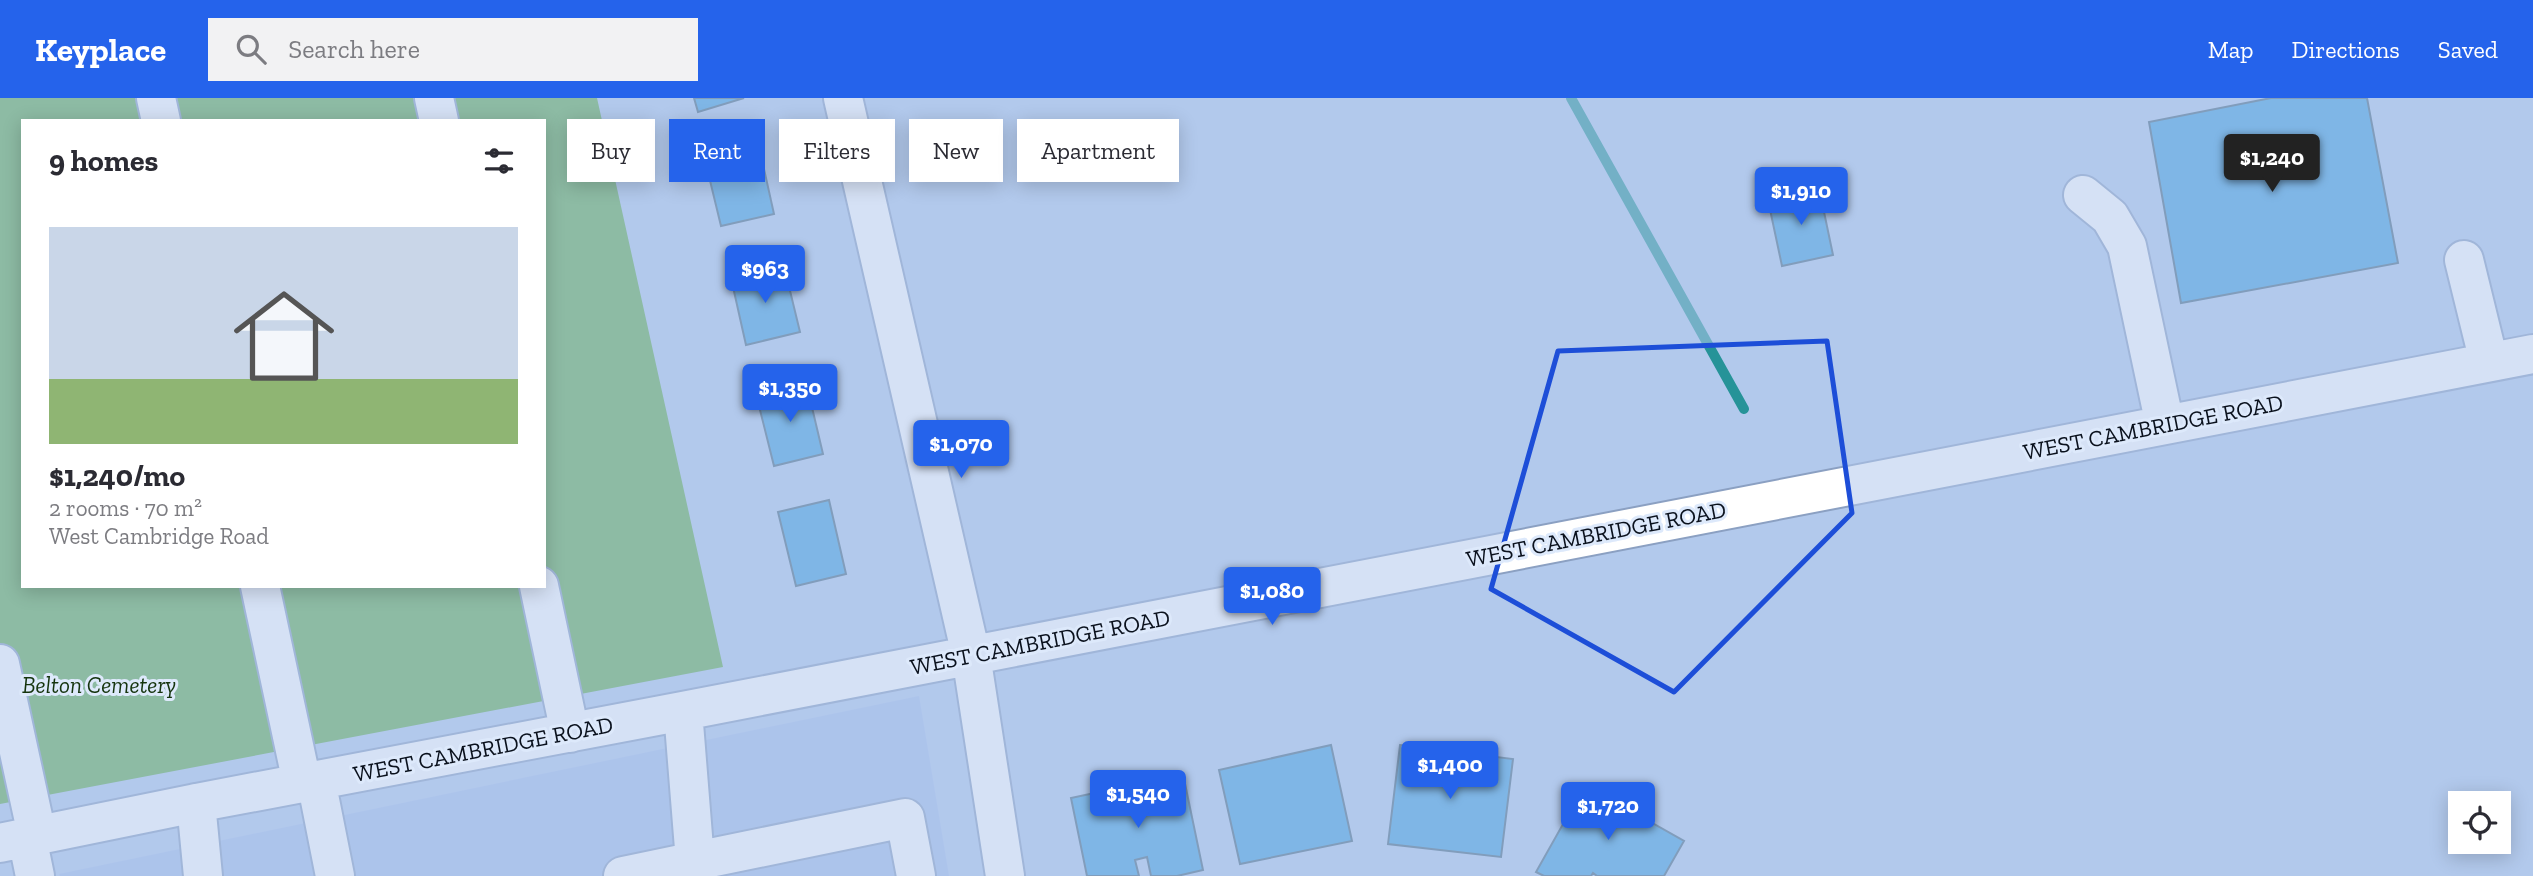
<!DOCTYPE html>
<html lang="en">
<head>
<meta charset="utf-8">
<style>
	body { margin:0; font-family:"Zilla Slab",serif; background:#f2f2f3; color:#2b2b33; height:100vh; display:flex; flex-direction:column; font-size:26px; white-space:nowrap }
	* { box-sizing:border-box; margin:0 }
	p { font-size:23px; color:#7c7c81 }
	.icon { flex:none; width:38px; height:38px; fill:none; stroke:currentColor; stroke-width:2; stroke-linecap:round; stroke-linejoin:round }
	.map { position:relative; flex:1; overflow:hidden }
	.drawer { position:absolute; left:21px; top:21px; width:525px; height:469px; display:flex; flex-direction:column; background:#fff; border-radius:0px; box-shadow:0 4px 18px #0003 }
	.drawer>* { flex:none }
	.guide { position:absolute; left:567px; top:21px; width:665px; height:63px; display:flex; gap:14px }
	.fabs { position:absolute; left:2448px; top:693px; display:grid; gap:14px }
	.fabs a { display:grid; place-items:center; width:63px; height:63px; border-radius:0px; background:#fff; box-shadow:0 4px 18px #0003; font-size:35px }
	.price { position:absolute; translate:-50% -60px; padding:0 16px; border-radius:7px; background:#2563eb; color:#fff; font-size:23px; line-height:46px; filter:drop-shadow(0 2px 4px #0008) }
	.price::after { content:''; position:absolute; left:50%; top:42px; width:21px; height:16px; margin-left:-10px; background:inherit; clip-path:polygon(0 0,100% 0,50% 100%) }
	.price.selected { background:#222; color:#fff }
	ul { padding:0; list-style:none }
	li { display:grid; align-content:center; gap:14px; height:371px; padding:0 28px }
	li+li { border-top:2px solid #e1e1e2 }
	li span { display:grid; place-items:center; height:217px; border-radius:0px; color:#555 }
	li>.icon { margin-inline-start:auto }
	span .icon { width:126px; height:126px; fill:#fffc; stroke-width:1 }
	li b { font-size:30px }
	h2 { display:flex; justify-content:space-between; align-items:center; height:84px; padding:0 28px; font-size:30px }
	.pill { padding:0 24px; border-radius:0px; background:#fff; box-shadow:0 4px 18px #0003; font-size:24px; line-height:63px }
	.pill.selected { background:#2563eb; color:#fff }
	header { display:flex; align-items:center; gap:42px; box-sizing:border-box; height:98px; padding:0 35px; background:#2563eb; color:#fff }
	header strong { font-size:33px }
	nav { display:flex; gap:38px; margin-inline-start:auto; font-size:24px }
	.search { width:490px; height:63px; background:#f2f2f3; display:flex; align-items:center; gap:18px; box-sizing:border-box; padding:0 24px; border-radius:0px; color:#7c7c81; font-size:26px }
	.map>svg:first-child { display:block }
</style>
</head>
<body>
<header>
<strong>Keyplace</strong>
<div class="search"><svg class="icon" aria-label="search" viewBox="0 0 24 24"><circle cx="10" cy="10" r="6"/><path d="M15 15l6 6"/></svg>Search here</div>
<nav><a>Map</a><a>Directions</a><a>Saved</a></nav>
</header>
<div class="map">
<svg width="2533" height="778" viewBox="0 0 2533 778">
	<rect width="100%" height="100%" fill="#b2c9ec"/>
	<path fill="#a5bfe9" d="M919 598 949 778H60L59 776Z"/>
	<path fill="#5fab4d" fill-rule="evenodd" d="M0 0H597L723 569 0 706ZM23 23H544V488H23Z"/>
	<g fill="none" stroke-linecap="round" stroke-linejoin="round">
		<path stroke="#269398" stroke-width="10" d="M1571 0 1744 311"/>
	</g>
	<path fill="#41a1dd" stroke="#466981" stroke-width="2" d="M694 0H744L698 14Z
		M2271 0H2367L2398 165 2181 205 2149 24Z
		M760 53 774 116 721 128 706 66Z
		M1819 90 1833 157 1782 168 1768 102Z
		M784 168 800 234 746 247 731 180Z
		M806 284 823 356 774 368 756 296Z
		M829 402 846 476 796 488 778 414Z
		M1331 647 1352 743 1240 766 1219 672Z
		M1400 647 1513 661 1501 759 1388 746Z
		M1183 676 1203 772 1177 778H1151L1147 759 1135 762 1139 778H1087L1071 700Z
		M1585 687 1684 743 1664 778H1597L1593 775 1591 778H1544L1536 774Z"/>
	<g fill="none" stroke-linecap="round" stroke-linejoin="round">
		<defs>
			<path id="minor" d="M156 0 161 23
				M434 0 439 23
				M843 0 971 557 1005 778
				M2083 97 2110 119 2127 148 2165 327
				M2464 162 2489 264
				M260 488 302 685
				M539 488 570 635
				M0 566 37 737
				M316 682 335 778
				M196 705 203 778
				M27 739 35 778
				M0 745 196 705 683 613 2533 256
				M695 763 905 720 916 778
				M623 778 695 763 683 613"/>
		</defs>
		<use href="#minor" stroke="#8ba0c2" stroke-width="42"/>
		<use href="#minor" stroke="#fff" stroke-width="38"/>
	</g>
	<path d="M0 0H2533V778H0ZM1827 243 1852 415 1674 594 1491 491 1558 253Z" fill="#b2c9ec" fill-opacity=".55" fill-rule="evenodd"/>
	<path fill="none" stroke="#1d4ed8" stroke-width="5" stroke-linejoin="round" d="M1827 243 1852 415 1674 594 1491 491 1558 253Z"/>
	<g text-anchor="middle" dominant-baseline="central" stroke-width="6" stroke-linejoin="round" paint-order="stroke">
		<g font-size="23" fill="#0a111d" stroke="#dde9fb">
			<text transform="translate(2153 329) rotate(-11)">WEST CAMBRIDGE ROAD</text>
			<text transform="translate(1596 436) rotate(-11)">WEST CAMBRIDGE ROAD</text>
			<text transform="translate(1040 544) rotate(-11)">WEST CAMBRIDGE ROAD</text>
			<text transform="translate(483 651) rotate(-11)">WEST CAMBRIDGE ROAD</text>
		</g>
		<g font-size="23" font-style="italic" fill="#15340d" stroke="#dde9fb">
			<text x="99" y="587">Belton Cemetery</text>
		</g>
	</g>
</svg>
<div class="fabs">
<a><svg class="icon" aria-label="locate" viewBox="0 0 24 24"><circle cx="12" cy="12" r="6"/><path d="M12 2v4M12 18v4M2 12h4M18 12h4"/></svg></a>
</div>
<b class="price selected" style="left:2272px;top:96px">$1,240</b>
<b class="price" style="left:1801px;top:129px">$1,910</b>
<b class="price" style="left:765px;top:207px">$963</b>
<b class="price" style="left:790px;top:326px">$1,350</b>
<b class="price" style="left:961px;top:382px">$1,070</b>
<b class="price" style="left:1272px;top:529px">$1,080</b>
<b class="price" style="left:1450px;top:703px">$1,400</b>
<b class="price" style="left:1138px;top:732px">$1,540</b>
<b class="price" style="left:1608px;top:744px">$1,720</b>
<div class="guide">
<a class="pill">Buy</a>
<a class="pill selected">Rent</a>
<a class="pill">Filters</a>
<a class="pill">New</a>
<a class="pill">Apartment</a>
</div>
<section class="drawer">
<h2>9 homes<svg class="icon" aria-label="filters" viewBox="0 0 24 24"><path d="M4 7h16M4 17h16"/><circle cx="9" cy="7" r="2"/><circle cx="15" cy="17" r="2"/></svg></h2>
<ul>
<li><span style="background:linear-gradient(#c9d6e8 70%,#8fb573 0)"><svg class="icon" aria-label="home" viewBox="0 0 24 24"><path d="M3 11l9-7 9 7M6 9v11h12V9"/></svg></span><div><b>$1,240/mo</b><p>2 rooms · 70 m²</p><p>West Cambridge Road</p></div></li>
</ul>
</section>
</div>
</body>
</html>
